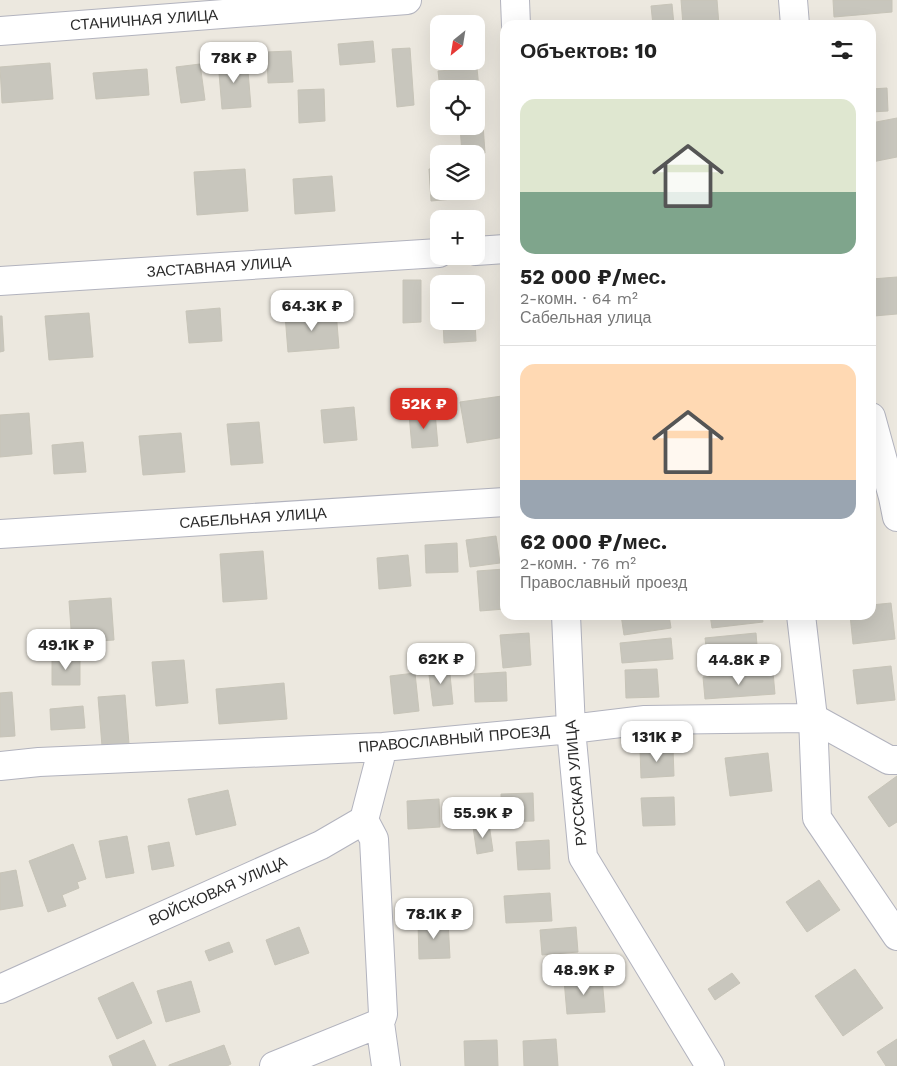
<!DOCTYPE html>
<html lang="ru">
<head>
<meta charset="utf-8">
<style>
	body { margin:0; font-family:"Work Sans",sans-serif; background:#f2f2f2; color:#222; height:100vh; display:flex; flex-direction:column; font-size:19px; white-space:nowrap }
	* { box-sizing:border-box; margin:0 }
	p { font-size:16px; color:#767676 }
	.icon { flex:none; width:28px; height:28px; fill:none; stroke:currentColor; stroke-width:2; stroke-linecap:round; stroke-linejoin:round }
	.map { position:relative; flex:1; overflow:hidden }
	.sheet { position:absolute; left:500px; top:20px; width:376px; height:600px; display:flex; flex-direction:column; background:#fff; border-radius:15px; box-shadow:0 5px 20px #0002 }
	.sheet>* { flex:none }
	.needle { width:32px; rotate:210deg }
	.controls { position:absolute; left:430px; top:15px; display:grid; gap:10px }
	.controls a { display:grid; place-items:center; width:55px; height:55px; border-radius:10px; background:#fff; box-shadow:0 5px 20px #0002; font-size:25px }
	.price { position:absolute; translate:-50% -42px; padding:0 11px; border-radius:10px; background:#fff; color:#222; font-size:16px; line-height:32px; filter:drop-shadow(0 1px 2px #0008) }
	.price::after { content:''; position:absolute; left:50%; top:30px; width:15px; height:11px; margin-left:-8px; background:inherit; clip-path:polygon(0 0,100% 0,50% 100%) }
	.price.on { background:#d93025; color:#fff }
	ul { padding:0; list-style:none }
	li { display:grid; align-content:center; gap:10px; height:265px; padding:0 20px }
	li+li { border-top:1px solid #e0e0e0 }
	li span { display:grid; place-items:center; height:155px; border-radius:15px; color:#555 }
	li>.icon { margin-inline-start:auto }
	span .icon { width:90px; height:90px; fill:#fffc; stroke-width:1 }
	li b { font-size:21px }
	h2 { display:flex; justify-content:space-between; align-items:center; height:60px; padding:0 20px; font-size:21px }
	.map>svg:first-child { display:block }
</style>
</head>
<body>
<div class="map">
<svg width="897" height="1066" viewBox="0 0 897 1066">
	<rect width="100%" height="100%" fill="#ece8df"/>
	<path fill="#c8c6bd" stroke="#c7c4b8" d="M681 0H717L719 25H683Z
		M833 0H892V12L834 17Z
		M672 4 674 25H653L651 6Z
		M476 21 479 50H476V24H447Z
		M373 41 375 62 340 65 338 44Z
		M410 48 414 105 397 107 392 49Z
		M291 51 293 82 268 83 267 52Z
		M247 59 251 107 222 109 218 61Z
		M50 63 53 99 2 103 0 67Z
		M200 64 205 100 181 103 176 67Z
		M477 68 480 99H476V89H440L438 71Z
		M147 69 149 95 96 99 93 73Z
		M887 88 888 111 871 112V89Z
		M324 89 325 121 299 123 298 90Z
		M897 118V157L872 162 871 123Z
		M476 124H483L485 153 462 154 460 126H476Z
		M439 168V191H475V197L431 201 429 169Z
		M245 169 248 211 197 215 194 172Z
		M332 176 335 211 295 214 293 179Z
		M897 277V314L874 316 872 279Z
		M403 280H421V322L403 323Z
		M220 308 222 341 189 343 186 311Z
		M336 311 339 348 288 352 285 315Z
		M89 313 93 357 49 360 45 316Z
		M0 316H2L4 351 0 352Z
		M443 321H475L476 341 444 343Z
		M502 396 505 416V437L467 443 460 402Z
		M354 407 357 440 324 443 321 410Z
		M435 412 438 446 412 448 409 414Z
		M29 413 32 454 0 457V415Z
		M259 422 263 463 231 465 227 424Z
		M181 433 185 472 143 475 139 436Z
		M83 442 86 472 54 474 52 445Z
		M496 536 500 563 470 567 466 540Z
		M457 543 458 572 426 573 425 545Z
		M263 551 267 599 223 602 220 554Z
		M408 555 411 586 379 589 377 558Z
		M505 569V609L480 611 477 571Z
		M111 598 114 640 72 643 69 601Z
		M891 603 895 639 853 644 850 615H871V605Z
		M621 615H669L671 628 624 635Z
		M710 615H762L763 622 712 628Z
		M529 633 531 665 503 668 500 635Z
		M756 633 758 658 708 663 705 638Z
		M671 638 673 659 622 663 620 643Z
		M52 657H80V685H52Z
		M184 660 188 703 156 706 152 662Z
		M449 665 453 704 433 706 428 667Z
		M891 666 895 700 857 704 853 670Z
		M657 669 659 697 626 698 625 670Z
		M506 672 507 701 475 702 474 674Z
		M773 672 775 694 705 699 703 677Z
		M415 673 419 711 394 714 390 676Z
		M284 683 287 719 219 724 216 689Z
		M12 692 15 736 0 737V693Z
		M125 695 129 744 102 746 98 697Z
		M83 706 85 728 51 730 50 709Z
		M673 748 674 776 641 778 640 749Z
		M768 753 772 791 730 796 725 758Z
		M897 776V822L889 827 868 797Z
		M228 790 236 825 196 835 188 799Z
		M533 793 534 821 502 822 501 794Z
		M674 797 675 825 643 826 641 798Z
		M439 799 440 827 408 829 407 801Z
		M489 824 493 851 477 854 473 827Z
		M127 836 134 873 106 878 99 841Z
		M549 840 550 869 518 870 516 842Z
		M169 842 174 866 152 870 148 846Z
		M73 844 86 879 77 882 79 888 62 895 66 906 48 912 29 861Z
		M16 870 23 906 0 910V873Z
		M819 880 840 910 807 932 786 902Z
		M550 893 552 921 506 923 504 896Z
		M448 920 450 958 419 959 418 922Z
		M299 927 309 953 275 965 266 940Z
		M576 927 578 952 542 955 540 930Z
		M229 942 233 952 209 961 205 951Z
		M855 969 883 1008 843 1036 815 996Z
		M732 973 740 983 715 1000 708 989Z
		M602 978 605 1012 567 1014 564 980Z
		M191 981 200 1012 166 1022 157 991Z
		M133 982 152 1023 117 1039 98 998Z
		M556 1039 558 1066H524L523 1041Z
		M897 1039V1066H886L877 1052Z
		M144 1040 156 1066H113L109 1056Z
		M497 1040 498 1066H465L464 1041Z
		M224 1045 231 1064 227 1066H169V1065Z"/>
	<g fill="none" stroke-linecap="round" stroke-linejoin="round">
		<defs>
			<path id="minor" d="M515 0 516 25
				M793 0 795 25
				M0 31 407 0
				M476 251 505 249
				M0 281 439 253
				M871 417 893 497 897 517
				M0 534 505 502
				M566 615 571 729 583 857 710 1066
				M801 615 813 718 817 818 897 936
				M0 766 39 762 383 747 571 729 645 720 813 718 889 760H897
				M364 820 374 839 383 1014 380 1023
				M0 989 321 845 364 820 383 747
				M380 1023 386 1066
				M274 1066 380 1023"/>
		</defs>
		<use href="#minor" stroke="#b2b3be" stroke-width="30"/>
		<use href="#minor" stroke="#fff" stroke-width="28"/>
	</g>
	<g text-anchor="middle" dominant-baseline="central" stroke-width="4.5" stroke-linejoin="round" paint-order="stroke">
		<g font-size="15" fill="#2b2b2b" stroke="#fff">
			<text transform="translate(144 20) rotate(-4)">СТАНИЧНАЯ УЛИЦА</text>
			<text transform="translate(219 267) rotate(-4)">ЗАСТАВНАЯ УЛИЦА</text>
			<text transform="translate(253 518) rotate(-4)">САБЕЛЬНАЯ УЛИЦА</text>
			<text transform="translate(454 739) rotate(-5)">ПРАВОСЛАВНЫЙ ПРОЕЗД</text>
			<text transform="translate(576 783) rotate(-95)">РУССКАЯ УЛИЦА</text>
			<text transform="translate(218 891) rotate(-24)">ВОЙСКОВАЯ УЛИЦА</text>
		</g>
	</g>
</svg>
<div class="controls">
<a><svg class="needle" viewBox="-14 -14 28 28"><path d="M0-13l5 13h-10z" fill="#e53935"/><path d="M0 13l5-13h-10z" fill="#767676"/></svg></a>
<a><svg class="icon" aria-label="locate" viewBox="0 0 24 24"><circle cx="12" cy="12" r="6"/><path d="M12 2v4M12 18v4M2 12h4M18 12h4"/></svg></a>
<a><svg class="icon" aria-label="layers" viewBox="0 0 24 24"><path d="M12 4l9 5-9 5-9-5zM3 14l9 5 9-5"/></svg></a>
<a>+</a>
<a>−</a>
</div>
<b class="price" style="left:234px;top:84px">78K ₽</b>
<b class="price" style="left:312px;top:332px">64.3K ₽</b>
<b class="price on" style="left:424px;top:430px">52K ₽</b>
<b class="price" style="left:66px;top:671px">49.1K ₽</b>
<b class="price" style="left:441px;top:685px">62K ₽</b>
<b class="price" style="left:739px;top:686px">44.8K ₽</b>
<b class="price" style="left:657px;top:763px">131K ₽</b>
<b class="price" style="left:483px;top:839px">55.9K ₽</b>
<b class="price" style="left:434px;top:940px">78.1K ₽</b>
<b class="price" style="left:584px;top:996px">48.9K ₽</b>
<section class="sheet">
<h2>Объектов: 10<svg class="icon" aria-label="filters" viewBox="0 0 24 24"><path d="M4 7h16M4 17h16"/><circle cx="9" cy="7" r="2"/><circle cx="15" cy="17" r="2"/></svg></h2>
<ul>
<li><span style="background:linear-gradient(#dfe7d0 60%,#7fa58c 0)"><svg class="icon" aria-label="home" viewBox="0 0 24 24"><path d="M3 11l9-7 9 7M6 9v11h12V9"/></svg></span><div><b>52 000 ₽/мес.</b><p>2-комн. · 64 m²</p><p>Сабельная улица</p></div></li>
<li><span style="background:linear-gradient(#ffd9b3 75%,#9aa5b1 0)"><svg class="icon" aria-label="home" viewBox="0 0 24 24"><path d="M3 11l9-7 9 7M6 9v11h12V9"/></svg></span><div><b>62 000 ₽/мес.</b><p>2-комн. · 76 m²</p><p>Православный проезд</p></div></li>
</ul>
</section>
</div>
</body>
</html>
